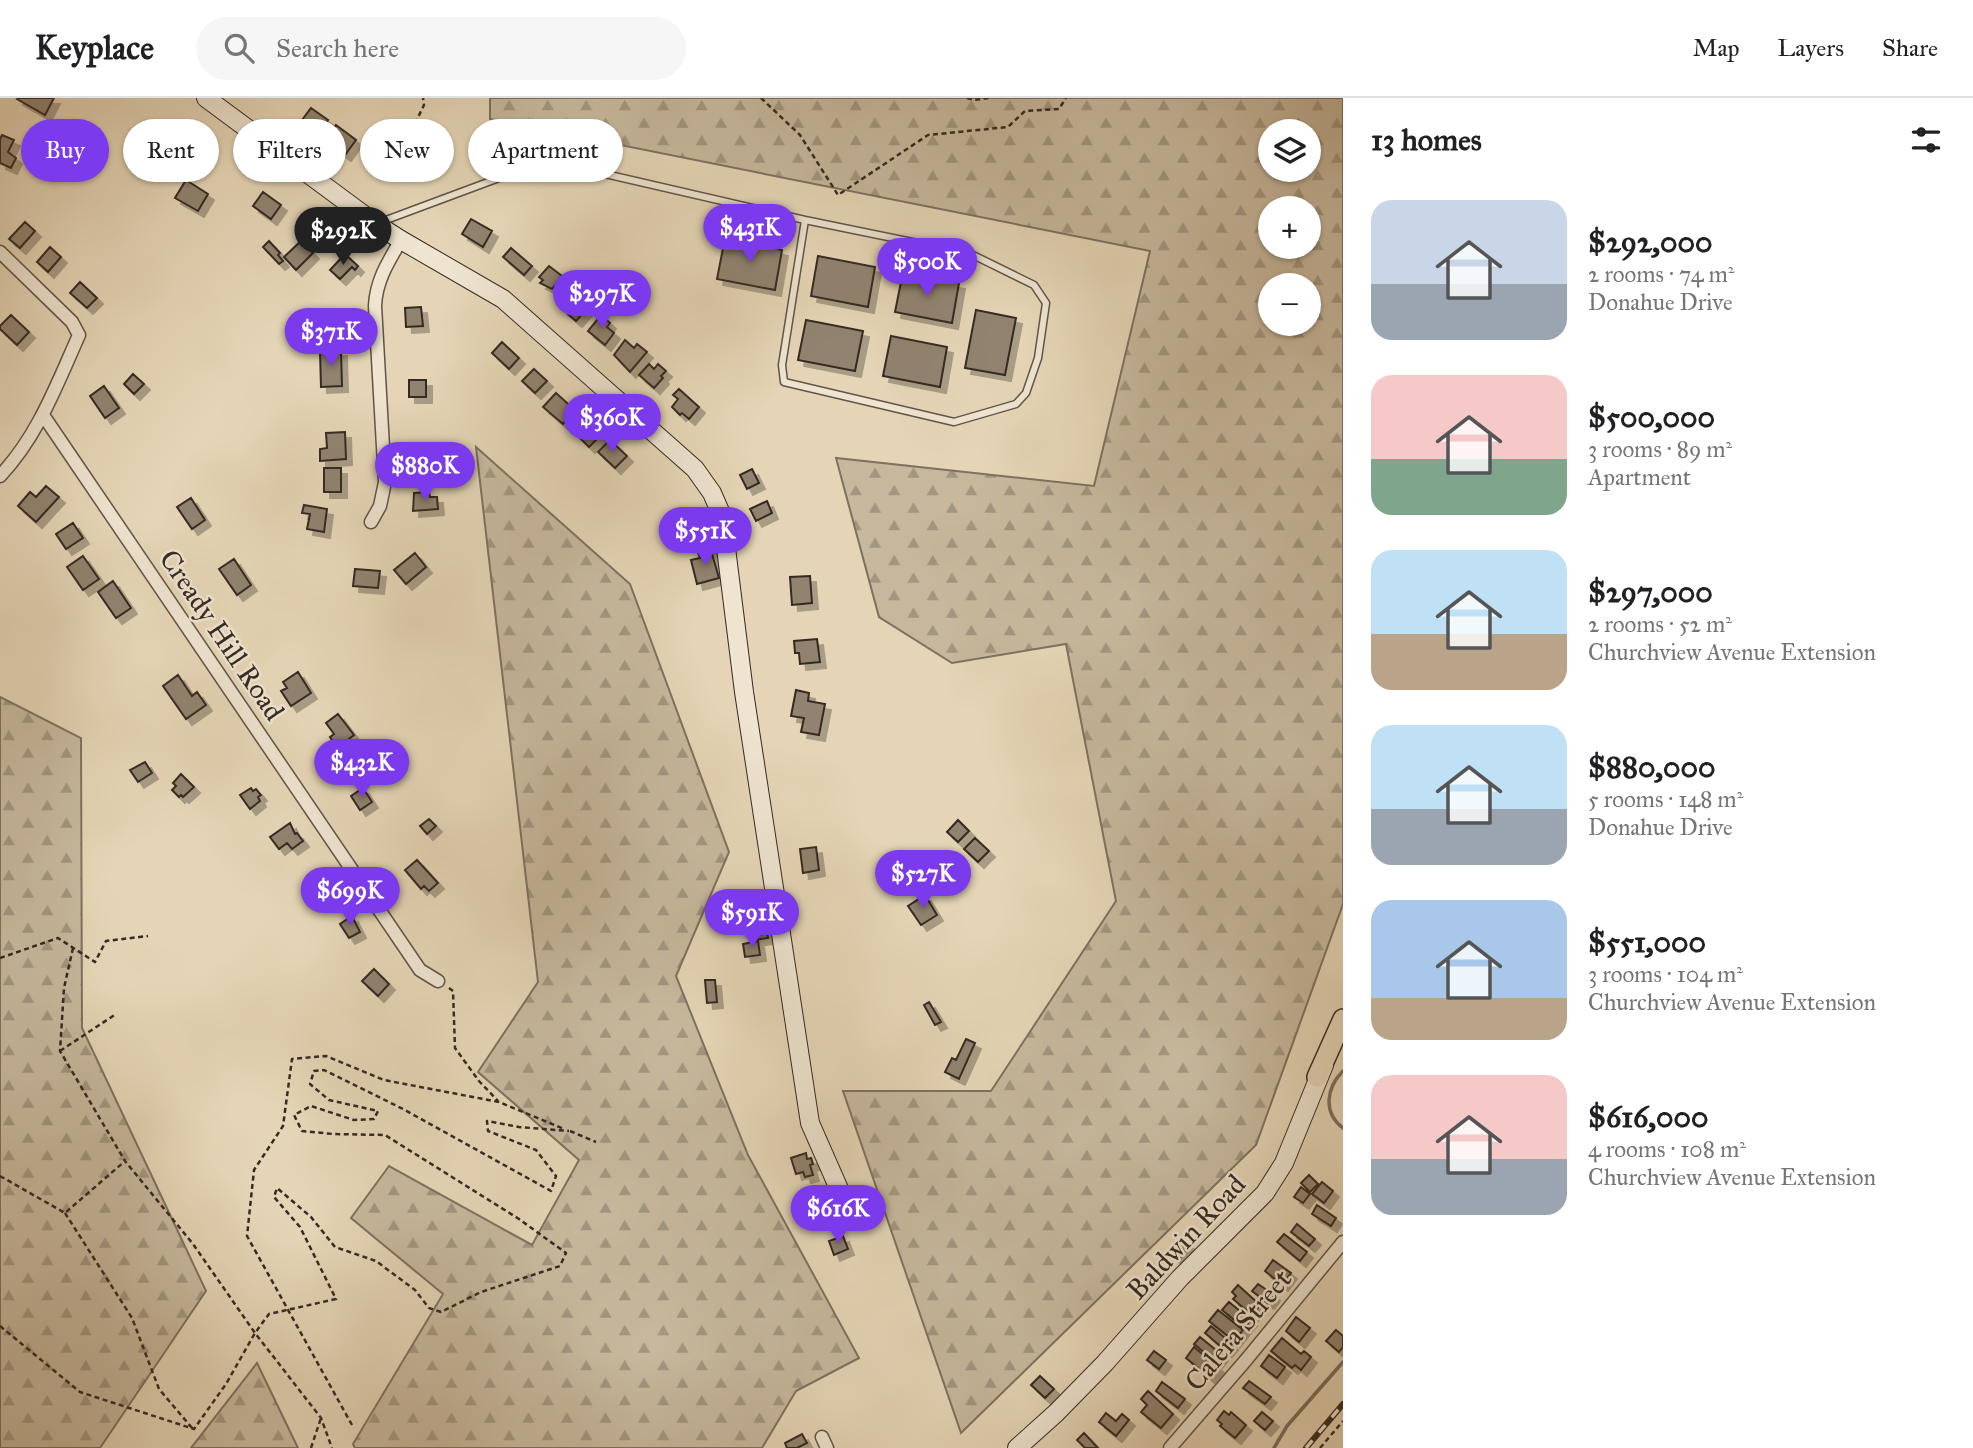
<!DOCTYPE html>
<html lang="en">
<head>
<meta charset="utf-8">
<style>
	body { margin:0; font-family:"IM FELL Great Primer",serif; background:#f6f6f6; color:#202124; height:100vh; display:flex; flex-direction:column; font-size:26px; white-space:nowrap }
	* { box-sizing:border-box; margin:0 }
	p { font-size:23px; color:#757577 }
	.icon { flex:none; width:38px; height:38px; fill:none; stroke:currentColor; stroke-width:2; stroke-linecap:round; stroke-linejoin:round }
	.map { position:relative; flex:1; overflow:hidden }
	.panel { display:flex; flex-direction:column; background:#fff; width:630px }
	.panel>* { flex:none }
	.hud { position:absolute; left:21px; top:21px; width:665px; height:63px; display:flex; gap:14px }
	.buttons { position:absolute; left:1258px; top:21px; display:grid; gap:14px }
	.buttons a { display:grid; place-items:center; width:63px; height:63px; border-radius:50%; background:#fff; box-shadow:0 2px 5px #0004; font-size:35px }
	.price { position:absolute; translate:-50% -60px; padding:0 16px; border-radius:24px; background:#7c3aed; color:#fff; font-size:23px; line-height:46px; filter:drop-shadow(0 2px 4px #0008) }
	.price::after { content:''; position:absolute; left:50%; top:42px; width:21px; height:16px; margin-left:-10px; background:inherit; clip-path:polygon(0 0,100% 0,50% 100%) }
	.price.on { background:#222; color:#fff }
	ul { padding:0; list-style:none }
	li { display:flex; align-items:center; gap:21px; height:175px; padding:0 28px }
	li span { display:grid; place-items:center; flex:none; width:196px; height:140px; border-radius:21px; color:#555 }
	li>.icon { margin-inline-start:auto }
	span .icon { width:84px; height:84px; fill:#fffc; stroke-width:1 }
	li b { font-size:30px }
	h2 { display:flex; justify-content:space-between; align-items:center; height:84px; padding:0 28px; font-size:30px }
	.chip { padding:0 24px; border-radius:32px; background:#fff; box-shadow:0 2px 5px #0004; font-size:24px; line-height:63px }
	.chip.on { background:#7c3aed; color:#fff }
	header { display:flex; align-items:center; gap:42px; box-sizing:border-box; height:98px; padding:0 35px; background:#fff; border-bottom:2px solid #e0e0e0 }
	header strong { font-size:33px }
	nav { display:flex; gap:38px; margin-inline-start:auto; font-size:24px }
	.search { width:490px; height:63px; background:#f6f6f6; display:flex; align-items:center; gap:18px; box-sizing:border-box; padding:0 24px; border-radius:38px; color:#757577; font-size:26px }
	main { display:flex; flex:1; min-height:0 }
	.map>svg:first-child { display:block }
</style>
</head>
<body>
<header>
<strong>Keyplace</strong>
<div class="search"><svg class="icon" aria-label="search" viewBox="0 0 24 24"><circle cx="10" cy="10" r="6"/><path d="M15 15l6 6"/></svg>Search here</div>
<nav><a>Map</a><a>Layers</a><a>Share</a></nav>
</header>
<main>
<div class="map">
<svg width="1343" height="1350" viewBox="0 0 1343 1350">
	<defs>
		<pattern id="forest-firs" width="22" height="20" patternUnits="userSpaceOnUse" patternTransform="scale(1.75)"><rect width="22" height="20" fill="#c7b89d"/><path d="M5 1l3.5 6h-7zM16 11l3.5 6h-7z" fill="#a29680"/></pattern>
		<filter id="shadow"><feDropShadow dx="6" dy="6" stdDeviation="0" flood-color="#0004"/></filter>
	</defs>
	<rect width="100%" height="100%" fill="#e5d5b6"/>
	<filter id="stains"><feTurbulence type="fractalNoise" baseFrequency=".00286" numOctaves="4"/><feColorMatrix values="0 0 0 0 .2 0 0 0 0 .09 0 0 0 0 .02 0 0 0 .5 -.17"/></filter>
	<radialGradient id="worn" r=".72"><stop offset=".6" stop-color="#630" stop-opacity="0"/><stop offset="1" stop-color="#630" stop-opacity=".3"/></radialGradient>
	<path fill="url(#forest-firs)" stroke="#7e7160" stroke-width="2" fill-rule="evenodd" d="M490 0H1343V806L1256 1047 961 1335 843 993H991L1116 803 1066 546 952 565 879 519 836 360 1094 388 1150 153 490 21ZM1309 33V72H1270V33ZM1309 110V149H1270V110ZM1309 187V226H1270V187Z
		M476 349 630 486 729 754 676 878 748 1057 859 1260 796 1293 762 1350H355L353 1346 443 1196 351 1120 389 1068 532 1147 579 1062 478 974 538 884Z
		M0 599 81 640 82 930 206 1193 100 1350H0Z
		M257 1265 298 1350H191Z"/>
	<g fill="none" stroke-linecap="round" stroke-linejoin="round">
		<path stroke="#7b6e5d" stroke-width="3.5" d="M1343 973C1327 989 1322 1014 1343 1030
			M1274 1350 1287 1328 1343 1264"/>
	</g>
	<path fill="#91836f" stroke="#352a22" stroke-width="2" filter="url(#shadow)" d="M18 0H54L45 17 17 1Z
		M311 10 328 22 319 34 302 22Z
		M336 27 356 42 345 57 325 42Z
		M2 37 14 42 8 54 16 60 11 70 0 65V41Z
		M186 82 208 96 198 113 175 100Z
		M263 94 281 107 271 121 253 108Z
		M471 121 492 133 483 149 462 136Z
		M25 124 35 133 20 150 9 141Z
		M725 140 782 152 775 192 717 181Z
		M269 143 280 155 278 157 283 163 279 166 263 149Z
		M301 143 313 155 296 172 284 159Z
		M50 149 61 159 48 174 37 164Z
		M511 150 532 168 524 177 503 159Z
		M345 156 358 168 355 172 352 169 340 181 330 172Z
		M818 158 875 169 868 209 811 198Z
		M549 168 562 178 552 191 540 185 543 182 539 179Z
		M903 174 959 185 952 225 895 214Z
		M80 184 97 200 87 210 70 195Z
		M572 199 581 207 586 200 592 205 576 223 562 211Z
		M421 209 423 228 406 229 405 210Z
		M976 212 1016 220 1005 277 965 270Z
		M11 217 29 234 17 247 0 231V228Z
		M601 217 610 225 607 229 614 235 605 247 588 233Z
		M806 222 863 233 855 273 798 262Z
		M891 238 947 249 940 289 883 278Z
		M625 242 634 250 637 246 647 254 630 274 614 257Z
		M502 244 519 260 509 271 492 255Z
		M341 252 342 288 321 289 320 253Z
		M649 266 654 271 658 266 666 273 661 278 663 280 654 290 639 277Z
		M534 271 547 283 535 295 522 283Z
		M133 276 144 286 134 296 124 286Z
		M409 282H426V299H409Z
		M104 288 119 310 105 320 90 298Z
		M679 291 699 309 689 321 682 315 680 317 672 309 678 301 673 297Z
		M556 295 575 312 563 326 543 309Z
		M584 318 602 336 589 349 571 331Z
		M345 334 346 361 320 363V351L327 350 326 335Z
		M610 342 627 358 615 370 598 354Z
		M431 358V363H439V377L415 378 414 359Z
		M324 370H341V394H324Z
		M752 371 759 385 747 391 740 377Z
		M46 388 59 399 36 424 18 408 30 394 36 399Z
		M429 394 430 399H437L438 411 413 413 414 395Z
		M191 400 205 422 192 431 177 409Z
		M767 403 772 415 756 423 750 411Z
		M304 407 327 411 324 434 307 431 310 416 302 415Z
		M73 425 83 440 66 451 56 436Z
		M710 449 719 480 697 486 691 462 700 460 697 452Z
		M415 455 426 469 406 486 394 472Z
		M83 458 99 481 83 492 67 469Z
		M234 461 251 487 237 497 219 471Z
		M355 471 380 473 378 490 353 488Z
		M810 478 812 505 792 507 790 479Z
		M113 483 131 510 116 520 98 494Z
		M817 541 820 564 800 566 799 555H795L794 543Z
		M298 574 311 595 291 608 281 593 287 590 283 584Z
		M178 577 192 598 197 594 206 607 186 621 163 588Z
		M796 592 809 595 808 603 825 606 819 637 801 634 804 620 791 618Z
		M338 616 354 637 337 650 330 639 334 636 326 625Z
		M145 664 152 675 138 684 130 672Z
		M181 676 194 689 183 699 181 697 179 699 172 692 176 688 173 685Z
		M251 690 253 693 256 691 261 697 258 699 260 703 250 711 240 697Z
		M363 690 372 704 360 712 351 698Z
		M429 721 436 728 427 736 420 728Z
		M958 722 969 733 958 744 947 734Z
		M290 725 295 736 297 735 303 743 292 751 287 745 279 751 270 739Z
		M975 740 989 753 978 764 964 751Z
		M816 749 819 772 803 775 800 751Z
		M417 762 438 785 429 793 424 788 421 791 405 772Z
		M925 797 937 817 921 827 908 808Z
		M762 809 768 840 754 842 748 812Z
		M352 818 360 834 349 840 340 826Z
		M758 843 760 857 745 859 743 846Z
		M374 871 389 886 378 898 362 883Z
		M705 882H715L717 904 707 905Z
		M929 904 941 924 935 927 924 907Z
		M966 941 975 945 959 981 945 974 952 960 956 962Z
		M806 1055 807 1061 811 1060 813 1066 810 1067 813 1077 805 1079 803 1074 796 1076 791 1060Z
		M1309 1077 1318 1086 1310 1094 1301 1085Z
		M1322 1084 1333 1093 1324 1105 1312 1096Z
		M1301 1089 1310 1096 1303 1105 1294 1099Z
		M1317 1107 1336 1120 1331 1128 1312 1116Z
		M1297 1126 1315 1141 1309 1148 1291 1134Z
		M1284 1136 1307 1154 1300 1163 1277 1144Z
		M843 1138 848 1151 834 1157 829 1143Z
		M1180 1139 1190 1147 1178 1162 1168 1154Z
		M1273 1162 1291 1175 1282 1187 1265 1173Z
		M1258 1186 1274 1197 1268 1205 1252 1193Z
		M1238 1187 1260 1207 1252 1217 1233 1201 1236 1198 1232 1194Z
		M1229 1204 1251 1222 1244 1230 1222 1212Z
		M1218 1212 1243 1232 1234 1243 1209 1223Z
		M1296 1219 1310 1230 1299 1244 1286 1233Z
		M1211 1228 1232 1246 1226 1253 1205 1235Z
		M1336 1232 1343 1238V1249L1339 1254 1326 1243Z
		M1200 1239 1222 1257 1216 1264 1194 1246Z
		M1282 1240 1301 1256 1304 1253 1311 1259 1301 1272 1295 1267 1292 1270 1271 1253Z
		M1194 1249 1218 1269 1209 1279 1186 1260Z
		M1154 1253 1166 1262 1159 1271 1147 1262Z
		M1269 1257 1285 1269 1277 1280 1261 1268Z
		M1040 1278 1054 1291 1045 1300 1031 1287Z
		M1249 1283 1271 1299 1265 1306 1243 1290Z
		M1162 1284 1185 1301 1178 1310 1156 1293Z
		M1148 1293 1173 1316 1161 1330 1141 1314 1147 1307 1141 1301Z
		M1224 1313 1229 1317 1231 1314 1246 1327 1235 1340 1220 1328 1222 1326 1217 1322Z
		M1262 1314 1273 1323 1265 1332 1254 1323Z
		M1106 1315 1116 1323 1122 1316 1129 1322 1116 1338 1099 1324Z
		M1084 1335 1098 1350H1085L1077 1342Z
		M802 1336 807 1345 797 1350H787L785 1345Z"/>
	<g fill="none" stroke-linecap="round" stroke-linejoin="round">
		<defs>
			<path id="lane" d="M378 125 534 67 562 66 805 122 971 156 1034 187 1046 205 1038 260 1026 295 1016 306 954 324 784 284 782 267 805 122"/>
			<path id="street" d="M0 154 72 224 79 237C57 286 38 338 0 378
				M43 317 420 872 438 883
				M371 424 380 408 385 384 375 208C376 183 388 164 401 142
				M822 1339 827 1350
				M1170 1350 1246 1262 1343 1144"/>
			<path id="secondary" d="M206 0 376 126 401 142 503 201 695 371 712 395 722 418 744 594 810 1025 850 1116
				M1017 1350 1056 1315 1105 1265 1180 1180 1265 1095 1284 1065 1324 967"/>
			<path id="primary" d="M1317 979 1343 921"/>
		</defs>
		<use href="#lane" stroke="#615547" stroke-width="9"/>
		<use href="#street" stroke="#615547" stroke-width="15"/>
		<use href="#secondary" stroke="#352a22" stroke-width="20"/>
		<use href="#primary" stroke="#352a22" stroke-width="22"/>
		<path stroke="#352a22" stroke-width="2.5" stroke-dasharray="5 3.5" stroke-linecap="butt" d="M761 0 800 37 838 97 928 37 1008 29 1025 13 1059 11 1066 0
			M967 0 974 2 989 0
			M400 56 424 7 423 0
			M73 850 64 890 60 953 125 1063 193 1146 255 1235 321 1320 332 1350
			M0 860 58 840 95 864 106 843 148 838
			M449 890 453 893 455 950 479 983 498 1003
			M60 953 116 916
			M570 1033 596 1044
			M0 1078 65 1115 125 1063
			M65 1115 132 1220 159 1291 192 1330
			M0 1228 80 1294 194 1331 226 1286 255 1235 269 1216 336 1201 300 1129 274 1099 277 1090 311 1119 335 1149 376 1163 415 1192 429 1210 441 1214 481 1194 560 1168 566 1155 519 1121 385 1037 333 1036 302 1033 294 1017 311 1008 354 1022 374 1021 378 1013 329 1002 310 986 314 973 324 972 403 1011 551 1093 556 1078 536 1052 488 1033 487 1023 519 1029 569 1033
			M352 1327 247 1138 254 1072 283 1028 292 961 326 958 384 982 499 1004 564 1031
			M311 1350 321 1320
			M1320 1350 1343 1323"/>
		<use href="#lane" stroke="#eee4d0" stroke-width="6"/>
		<use href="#street" stroke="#eee4d0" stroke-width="12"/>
		<use href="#secondary" stroke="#eee4d0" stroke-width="18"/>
		<use href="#primary" stroke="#e5d5b6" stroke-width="19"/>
		<defs>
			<path id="rail" d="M1306 1350 1343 1306"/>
		</defs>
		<use href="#rail" stroke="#352a22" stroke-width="6"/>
		<use href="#rail" stroke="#eee4d0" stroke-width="3.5" stroke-dasharray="10" stroke-linecap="butt"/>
	</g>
	<g text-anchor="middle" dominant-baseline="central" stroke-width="5" stroke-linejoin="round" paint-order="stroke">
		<g font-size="28" fill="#352a22" stroke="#eee4d0">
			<text transform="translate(222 537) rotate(56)">Cready Hill Road</text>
			<text transform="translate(1186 1139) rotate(-47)">Baldwin Road</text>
			<text transform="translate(1238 1232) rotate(-50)">Calera Street</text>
		</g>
	</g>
	<rect width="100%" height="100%" filter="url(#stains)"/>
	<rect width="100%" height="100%" fill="url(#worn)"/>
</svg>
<div class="buttons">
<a><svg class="icon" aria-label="layers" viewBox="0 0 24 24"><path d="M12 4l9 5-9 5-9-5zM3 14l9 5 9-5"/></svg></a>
<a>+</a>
<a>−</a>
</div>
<b class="price" style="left:750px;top:166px">$431K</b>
<b class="price on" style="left:343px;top:169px">$292K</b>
<b class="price" style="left:927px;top:200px">$500K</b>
<b class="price" style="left:602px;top:232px">$297K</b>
<b class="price" style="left:331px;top:270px">$371K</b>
<b class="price" style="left:612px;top:356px">$360K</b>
<b class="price" style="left:425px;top:404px">$880K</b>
<b class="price" style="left:705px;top:469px">$551K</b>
<b class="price" style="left:362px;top:701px">$432K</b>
<b class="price" style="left:923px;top:812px">$527K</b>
<b class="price" style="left:350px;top:829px">$699K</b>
<b class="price" style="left:752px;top:851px">$591K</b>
<b class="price" style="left:838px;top:1147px">$616K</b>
<div class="hud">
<a class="chip on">Buy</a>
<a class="chip">Rent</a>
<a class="chip">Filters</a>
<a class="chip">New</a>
<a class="chip">Apartment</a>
</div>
</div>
<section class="panel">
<h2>13 homes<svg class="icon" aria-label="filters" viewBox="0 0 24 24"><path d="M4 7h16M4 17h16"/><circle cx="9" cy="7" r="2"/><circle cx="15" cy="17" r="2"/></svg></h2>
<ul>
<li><span style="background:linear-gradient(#c9d6e8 60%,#9aa5b1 0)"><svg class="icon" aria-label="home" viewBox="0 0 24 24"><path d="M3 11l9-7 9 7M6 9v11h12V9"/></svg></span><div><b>$292,000</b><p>2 rooms · 74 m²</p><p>Donahue Drive</p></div></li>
<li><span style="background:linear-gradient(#f6c9c9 60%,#7fa58c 0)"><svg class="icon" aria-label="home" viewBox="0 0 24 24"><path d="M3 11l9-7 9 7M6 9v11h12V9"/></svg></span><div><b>$500,000</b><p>3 rooms · 89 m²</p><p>Apartment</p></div></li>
<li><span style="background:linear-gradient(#bfe0f5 60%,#b9a48a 0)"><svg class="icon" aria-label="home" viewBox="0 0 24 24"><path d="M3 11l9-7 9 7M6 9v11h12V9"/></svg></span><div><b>$297,000</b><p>2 rooms · 52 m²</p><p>Churchview Avenue Extension</p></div></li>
<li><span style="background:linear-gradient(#bfe0f5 60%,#9aa5b1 0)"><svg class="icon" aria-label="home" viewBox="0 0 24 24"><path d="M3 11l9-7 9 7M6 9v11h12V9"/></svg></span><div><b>$880,000</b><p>5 rooms · 148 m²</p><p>Donahue Drive</p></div></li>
<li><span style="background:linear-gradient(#a9c7e8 70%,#b9a48a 0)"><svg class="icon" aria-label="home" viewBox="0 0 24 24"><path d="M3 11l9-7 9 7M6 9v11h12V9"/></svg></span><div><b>$551,000</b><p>3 rooms · 104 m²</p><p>Churchview Avenue Extension</p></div></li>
<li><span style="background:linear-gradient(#f6c9c9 60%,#9aa5b1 0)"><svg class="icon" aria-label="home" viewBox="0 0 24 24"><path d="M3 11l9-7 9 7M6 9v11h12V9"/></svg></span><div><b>$616,000</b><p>4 rooms · 108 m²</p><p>Churchview Avenue Extension</p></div></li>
</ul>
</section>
</main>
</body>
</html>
